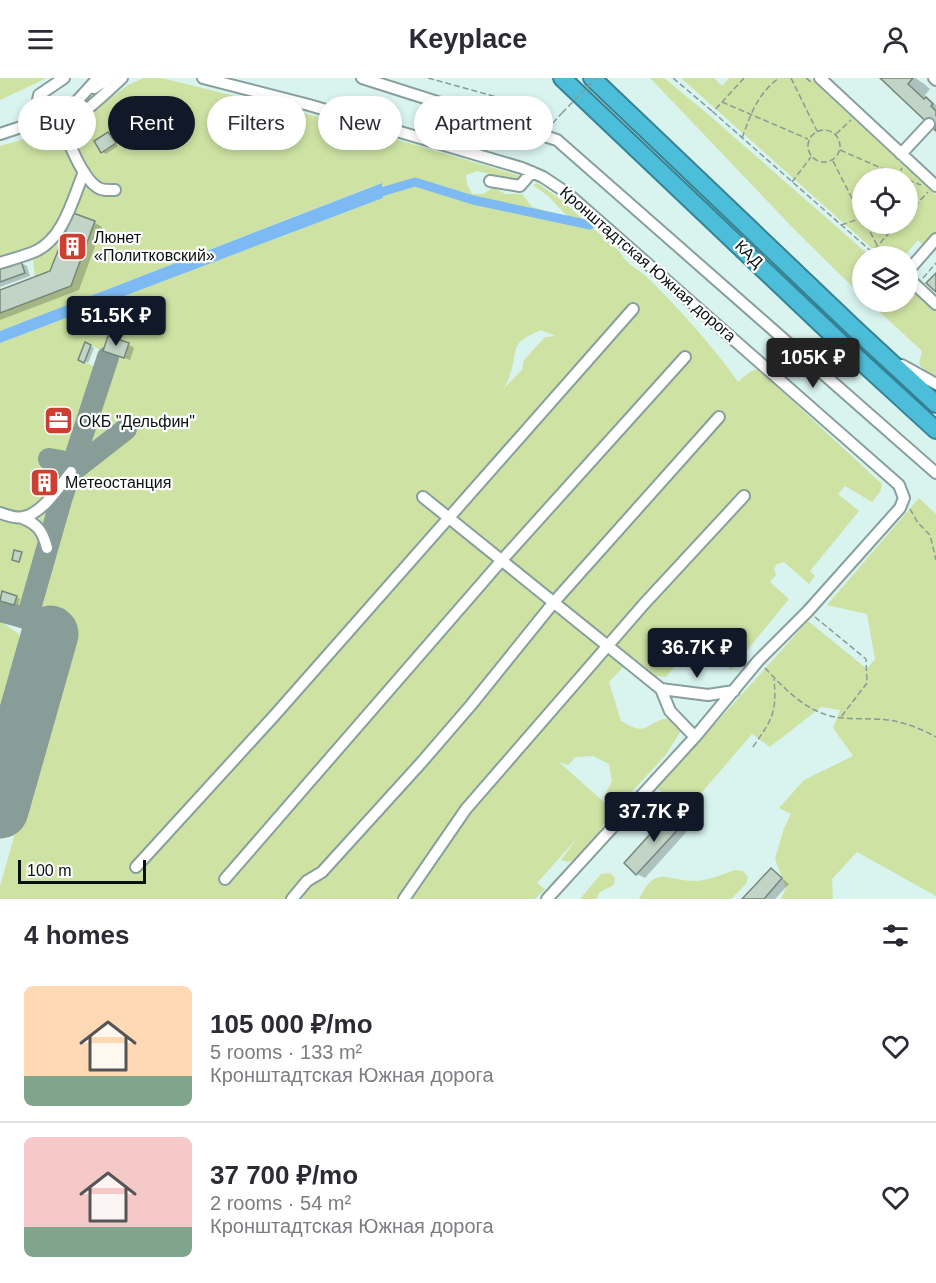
<!DOCTYPE html>
<html lang="en">
<head>
<meta charset="utf-8">
<style>
	body { margin:0; font-family:Helvetica,sans-serif; background:#f2f2f3; color:#2b2b33; height:100vh; display:flex; flex-direction:column; font-size:22px; white-space:nowrap }
	* { box-sizing:border-box; margin:0 }
	p { font-size:20px; color:#7c7c81 }
	.icon { flex:none; width:33px; height:33px; fill:none; stroke:currentColor; stroke-width:2; stroke-linecap:round; stroke-linejoin:round }
	.map { position:relative; height:821px; overflow:hidden }
	.side { display:flex; flex-direction:column; background:#fff; flex:1 }
	.side>* { flex:none }
	.top-card { position:absolute; left:18px; top:18px; width:600px; height:54px; display:flex; gap:12px }
	.buttons { position:absolute; left:852px; top:90px; display:grid; gap:12px }
	.buttons a { display:grid; place-items:center; width:66px; height:66px; border-radius:50%; background:#fff; box-shadow:0 3px 9px #0003; font-size:30px }
	.scale { position:absolute; left:18px; bottom:15px; width:128px; box-sizing:border-box; padding-left:6px; border:3px solid #081210; border-top:0; font-size:16px; line-height:21px; white-space:nowrap; color:#081210; -webkit-text-stroke:4px #fff; paint-order:stroke }
	.price { position:absolute; translate:-50% -51px; padding:0 14px; border-radius:6px; background:#111827; color:#fff; font-size:20px; line-height:39px; filter:drop-shadow(0 2px 3px #0008) }
	.price::after { content:''; position:absolute; left:50%; top:36px; width:18px; height:14px; margin-left:-9px; background:inherit; clip-path:polygon(0 0,100% 0,50% 100%) }
	.price.on { background:#222; color:#fff }
	ul { padding:0; list-style:none }
	li { display:flex; align-items:center; gap:18px; height:150px; padding:0 24px }
	li+li { border-top:2px solid #e1e1e2 }
	li span { display:grid; place-items:center; flex:none; width:168px; height:120px; border-radius:9px; color:#555 }
	li>.icon { margin-inline-start:auto }
	span .icon { width:72px; height:72px; fill:#fffc; stroke-width:1 }
	li b { font-size:26px }
	h2 { display:flex; justify-content:space-between; align-items:center; height:72px; padding:0 24px; font-size:26px }
	.tag { padding:0 21px; border-radius:27px; background:#fff; box-shadow:0 3px 9px #0003; font-size:21px; line-height:54px }
	.tag.on { background:#111827; color:#fff }
	header { display:flex; justify-content:space-between; align-items:center; height:78px; padding:0 24px; background:#fff; font-size:27px; font-weight:700 }
	.map>svg:first-child { display:block }
</style>
</head>
<body>
<header><svg class="icon" aria-label="menu" viewBox="0 0 24 24"><path d="M4 6h16M4 12h16M4 18h16"/></svg>Keyplace<svg class="icon" aria-label="person" viewBox="0 0 24 24"><circle cx="12" cy="8" r="4"/><path d="M4 21q1-7 8-7t8 7"/></svg></header>
<div class="map">
<svg width="936" height="821" viewBox="0 0 936 821">
	<rect width="100%" height="100%" fill="#d9f3ef"/>
	<path fill="#cde2a3" fill-rule="evenodd" d="M0 0H47L0 22Z
		M144 0H162L327 41 521 98 518 103 477 93 466 97 467 106 472 116H483L493 110 506 116H522L532 129 568 139 548 118 533 107 537 105 560 121 620 174C627 188 640 191 650 202 682 234 712 267 738 304L751 293 758 291 882 406 880 414 872 424 845 408 838 416 859 433 810 493 815 498 809 506 784 484 777 486 774 491 776 497 770 504 789 521 731 592 695 563 666 599 656 598 633 579 609 604 621 643C647 658 642 648 666 640L678 644 682 651 665 678 609 738 587 772 576 781 568 784 561 782 578 759 537 805 545 811 535 821H0V808L75 543 33 532 52 463 114 277 124 280 129 265 108 258 103 273 85 264 78 282 96 289 100 301 72 384C59 410 46 422 22 436L0 430V265L383 120 381 105 0 253V208L7 222 36 209 33 182 23 171 0 178V68L29 60H52L62 56 128 7ZM541 252 556 258 545 259 524 282 522 292 504 310C506 306 509 301 510 297 519 269 508 266 541 252ZM593 678 609 686 612 703 604 719 606 726 559 684 568 687 576 679Z
		M650 0H664L709 37 870 178H862V218L795 152Z
		M681 0H714L722 8 729 0H810L936 117V154L924 168 918 162 904 178H886L879 172 876 174ZM862 100H908V146H862Z
		M908 206 936 232V301L929 297 919 286 922 273 869 224H908Z
		M59 417 46 455 33 441Z
		M919 420 936 436V818L857 774 832 801 833 821H781L786 810 775 781 784 750 791 736 779 730 804 702 853 678 833 650 840 632 821 629 770 669 752 656 685 734 657 710 808 543 867 591 875 581 867 536 827 527Z
		M0 442C25 449 30 442 42 468L28 520 20 528 14 527 17 518 2 513 0 520Z
		M0 543 19 556 22 573 0 649Z
		M735 792 743 793 748 799 746 806 731 821H639C657 786 665 803 694 803 708 803 723 796 735 792Z
		M610 795 615 800 614 807 600 814 596 821H580L601 796Z"/>
	<path fill="#7db9f2" d="M382 105 383 120 0 265V253Z"/>
	<path fill="#0003" d="M882 0H915L923 5 930 11 925 17 936 27V51Z
		M111 58 118 68 106 76 102 74Z
		M94 144 102 149 79 212 0 242V214L51 194Z
		M21 185 27 188 30 198 0 209V192Z
		M86 266 94 270 88 285 83 283Z
		M128 266 134 270 130 282 110 275Z
		M68 338 72 340 69 352 56 349Z
		M48 401 53 406 47 412 44 410Z
		M16 519 20 521 18 527 5 524Z
		M671 735 690 750 645 800 637 796Z
		M771 791 789 806 775 821H744Z"/>
	<g fill="none" stroke-linecap="round" stroke-linejoin="round">
		<path stroke="#7db9f2" stroke-width="9" d="M371 117 415 104 473 122 590 147"/>
		<path stroke="#889c98" stroke-width="22" d="M49 381 61 383 71 394 126 351
			M0 533C17 538 39 541 50 556
			M27 541 61 422 108 279"/>
		<path stroke="#889c98" stroke-width="57" d="M0 732 50 556"/>
	</g>
	<path fill="#c1d4c6" stroke="#75877a" stroke-width="1.5" d="M880 0H913L908 6 924 21 926 19 933 26 931 28 936 33V53Z
		M108 54 116 65 101 75 94 63Z
		M73 135 95 143 71 208 0 235V212L50 193Z
		M21 183 25 195 0 204V190Z
		M936 195V214L926 205Z
		M108 258 129 265 124 280 103 273Z
		M85 264 91 267 84 285 78 282Z
		M54 334 69 337 66 351 51 348Z
		M45 397 51 404 43 411 37 405Z
		M14 472 22 474 19 484 12 482Z
		M2 513 17 518 14 527 0 523Z
		M671 733 684 745 636 797 624 785Z
		M771 790 782 800 764 821H742Z"/>
	<g fill="none" stroke-linecap="round" stroke-linejoin="round">
		<path stroke="#bad1ce" stroke-width="10" stroke-dasharray="10 5" stroke-linecap="butt" d="M929 46 936 38"/>
		<defs>
			<path id="minor" d="M203 0 309 27 522 90 543 99 567 115 899 407 904 420 900 430 808 533 758 583 695 659 547 821
				M362 0 557 62 936 395
				M820 0 936 108
				M934 0 936 2
				M94 10 109 0
				M42 42 37 27 39 17 64 0
				M31 46C34 50 36 54 41 55 64 57 105 15 122 0
				M62 48C69 64 82 100 97 109 102 113 109 112 115 112
				M0 56 42 42 77 23 98 0
				M901 76 929 46
				M490 103 520 108 532 94
				M0 185C12 181 25 178 36 173 64 160 73 120 84 94
				M908 193 936 161
				M908 200 936 226
				M902 287 936 306
				M423 419 661 611 670 633 695 659
				M0 435C7 437 16 441 23 439 42 436 60 408 71 394
				M22 440C38 446 43 454 47 470
				M661 611 708 617 734 613
				M136 789 274 638 633 231
				M225 801 502 482 685 279
				M292 821 307 803 322 794 421 685 471 627 554 524 719 339
				M404 821 466 731 644 526 744 418"/>
			<path id="highway" d="M562 0 841 265 936 352
				M592 0 855 251 936 326"/>
		</defs>
		<use href="#minor" stroke="#88a09d" stroke-width="14"/>
		<use href="#highway" stroke="#358293" stroke-width="20"/>
		<path stroke="#879b97" stroke-width="1.5" stroke-dasharray="6 3" stroke-linecap="butt" d="M428 0 504 21 551 47 562 35
			M673 0 712 33
			M744 0 713 34 872 174 897 146
			M791 0 817 53
			M806 0 813 6
			M722 24 808 61
			M808 68a16 16 0 1 1 32 0a16 16 0 1 1-32 0Z
			M836 56 851 42
			M742 60C751 36 757 16 779 0
			M840 72 904 100
			M833 83 862 140
			M896 100 902 90
			M908 102 921 107
			M792 104 811 79
			M908 135 928 114
			M866 146 877 167 889 178
			M841 147 862 140
			M923 200 936 185
			M910 431 918 445 930 457 936 482
			M815 539 866 581 867 605 841 639
			M765 590C781 607 798 625 819 634 840 644 866 639 888 642 904 644 922 651 936 659
			M753 669C772 641 777 636 774 601"/>
		<use href="#minor" stroke="#fff" stroke-width="10"/>
		<use href="#highway" stroke="#4dbed9" stroke-width="16"/>
		<path stroke="#879b97" stroke-width="1.5" stroke-dasharray="6 3" stroke-linecap="butt" d="M562 35 596 0"/>
	</g>
	<defs>
		<symbol id="building-square" viewBox="-11 -11 22 22"><rect x="-9" y="-9" width="18" height="18" rx="4" fill="#cc3f32" stroke="#fff"/><path d="M-4-6H4V6H1V3H-1V6H-4ZM-2.5-4.3h1.7v1.8h-1.7ZM.8-4.3h1.7v1.8H.8ZM-2.5-1h1.7V.8h-1.7ZM.8-1h1.7V.8H.8Z" fill="#fff"/></symbol>
		<symbol id="office-square" viewBox="-11 -11 22 22"><rect x="-9" y="-9" width="18" height="18" rx="4" fill="#cc3f32" stroke="#fff"/><path d="M-6-3h4V-5.5h4V-3h4V5H-6ZM-1-4.5V-3h2v-1.5ZM-6 0V1H6V0Z" fill="#fff"/></symbol>
	</defs>
	<g fill-rule="evenodd">
		<use href="#building-square" x="56" y="152" width="33" height="33"/>
		<use href="#office-square" x="42" y="326" width="33" height="33"/>
		<use href="#building-square" x="28" y="388" width="33" height="33"/>
	</g>
	<g text-anchor="middle" dominant-baseline="central" stroke-width="4.5" stroke-linejoin="round" paint-order="stroke">
		<g font-size="16" fill="#081210" stroke="#fff" text-anchor="start">
			<text x="94" y="159">Люнет<tspan x="94" dy="18">«Политковский»</tspan></text>
			<text x="79" y="343">ОКБ "Дельфин"</text>
			<text x="65" y="404">Метеостанция</text>
		</g>
		<g font-size="16" fill="#081210" stroke="#fff">
			<text transform="translate(749 176) rotate(44)">КАД</text>
			<text transform="translate(648 186) rotate(41)">Кронштадтская Южная дорога</text>
		</g>
	</g>
</svg>
<div class="buttons">
<a><svg class="icon" aria-label="locate" viewBox="0 0 24 24"><circle cx="12" cy="12" r="6"/><path d="M12 2v4M12 18v4M2 12h4M18 12h4"/></svg></a>
<a><svg class="icon" aria-label="layers" viewBox="0 0 24 24"><path d="M12 4l9 5-9 5-9-5zM3 14l9 5 9-5"/></svg></a>
</div>
<div class="scale">100 m</div>
<b class="price" style="left:116px;top:269px">51.5K ₽</b>
<b class="price on" style="left:813px;top:311px">105K ₽</b>
<b class="price" style="left:697px;top:601px">36.7K ₽</b>
<b class="price" style="left:654px;top:765px">37.7K ₽</b>
<div class="top-card">
<a class="tag">Buy</a>
<a class="tag on">Rent</a>
<a class="tag">Filters</a>
<a class="tag">New</a>
<a class="tag">Apartment</a>
</div>
</div>
<section class="side">
<h2>4 homes<svg class="icon" aria-label="filters" viewBox="0 0 24 24"><path d="M4 7h16M4 17h16"/><circle cx="9" cy="7" r="2"/><circle cx="15" cy="17" r="2"/></svg></h2>
<ul>
<li><span style="background:linear-gradient(#ffd9b3 75%,#7fa58c 0)"><svg class="icon" aria-label="home" viewBox="0 0 24 24"><path d="M3 11l9-7 9 7M6 9v11h12V9"/></svg></span><div><b>105 000 ₽/mo</b><p>5 rooms · 133 m²</p><p>Кронштадтская Южная дорога</p></div><svg class="icon" aria-label="heart" viewBox="0 0 24 24"><path d="M12 20l-8-8c-3-5 5-10 8-4 3-6 11-1 8 4z"/></svg></li>
<li><span style="background:linear-gradient(#f6c9c9 75%,#7fa58c 0)"><svg class="icon" aria-label="home" viewBox="0 0 24 24"><path d="M3 11l9-7 9 7M6 9v11h12V9"/></svg></span><div><b>37 700 ₽/mo</b><p>2 rooms · 54 m²</p><p>Кронштадтская Южная дорога</p></div><svg class="icon" aria-label="heart" viewBox="0 0 24 24"><path d="M12 20l-8-8c-3-5 5-10 8-4 3-6 11-1 8 4z"/></svg></li>
</ul>
</section>
</body>
</html>
